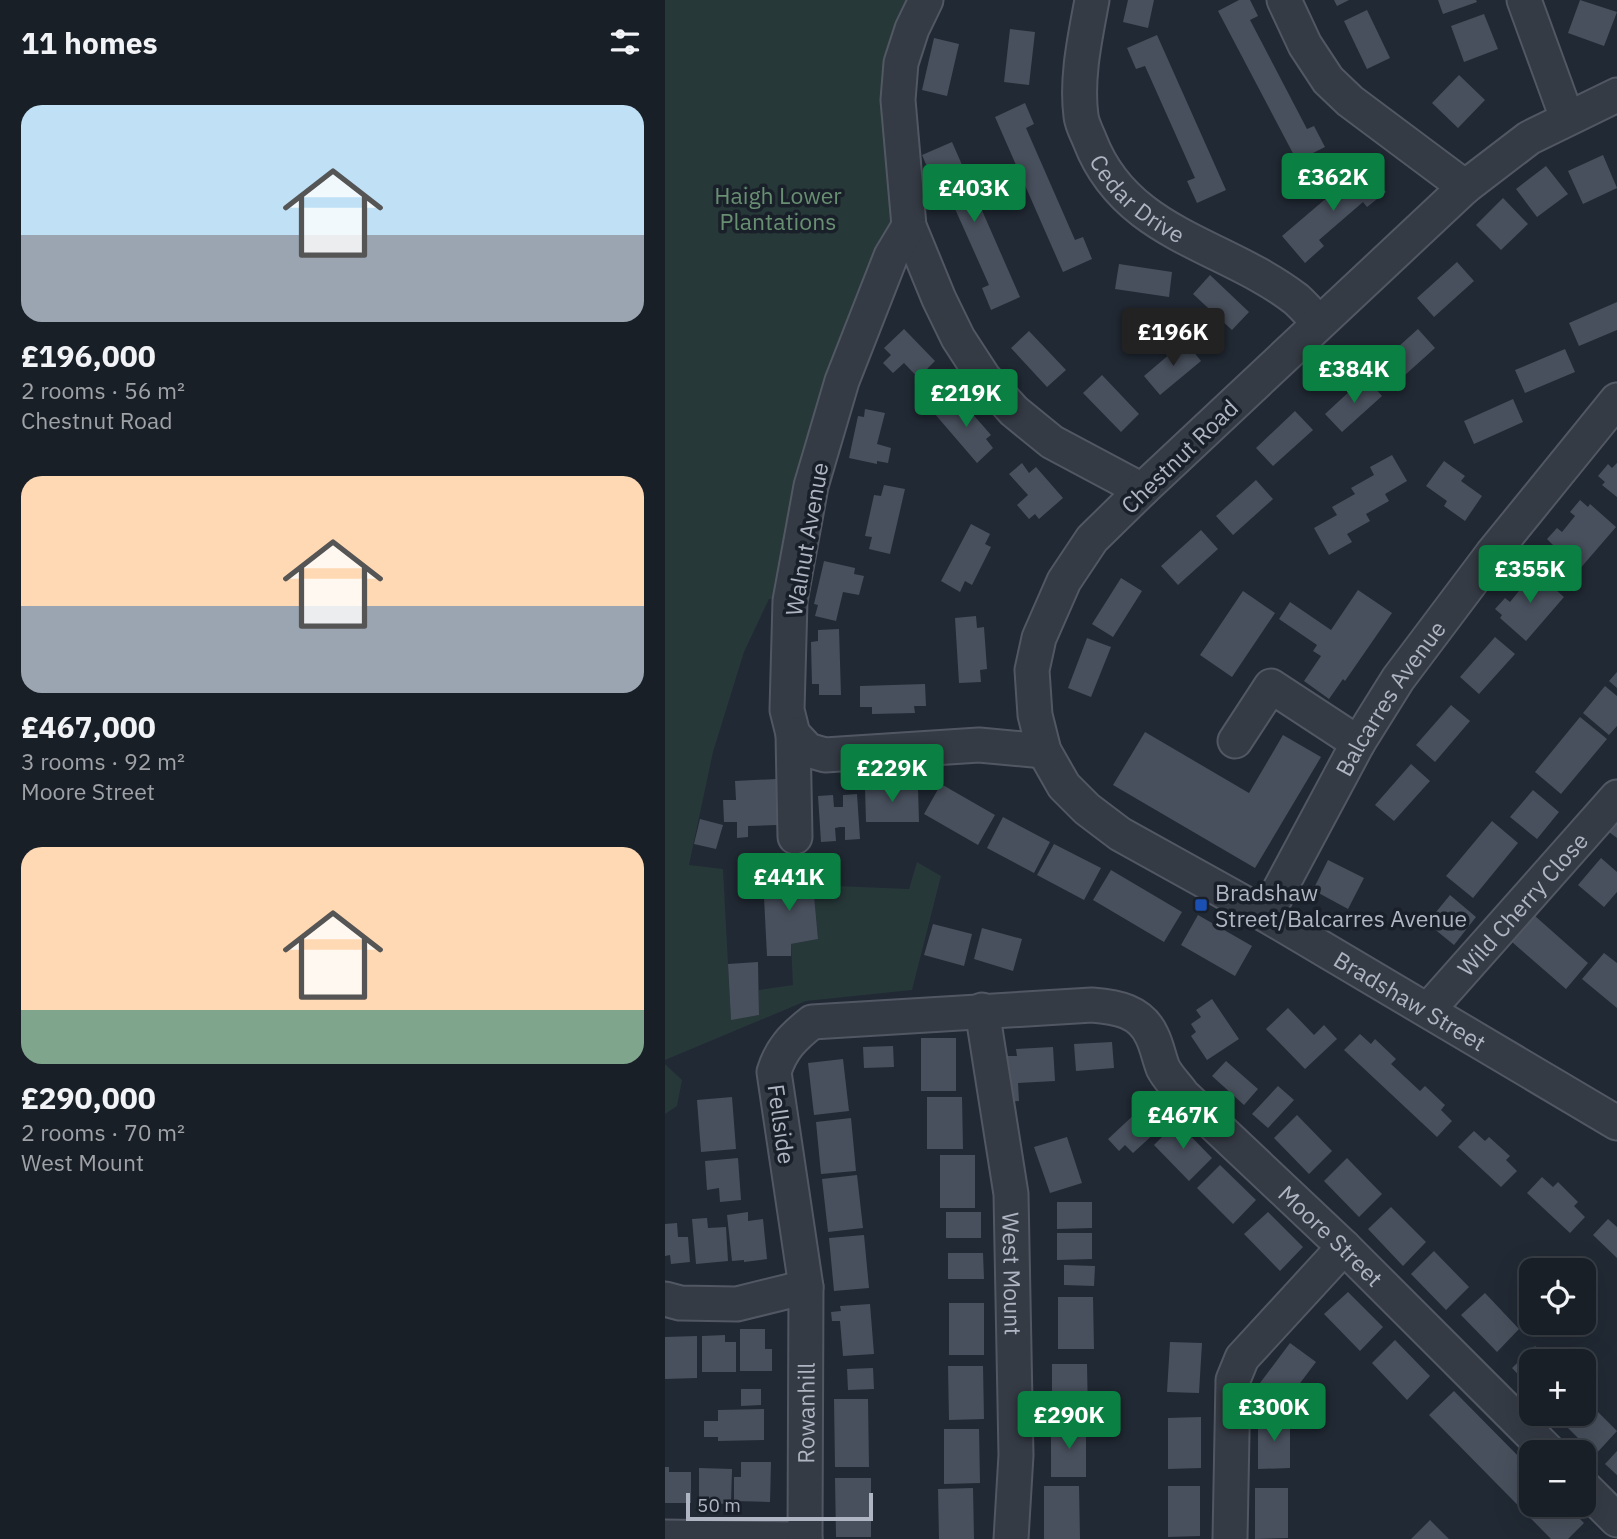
<!DOCTYPE html>
<html lang="en">
<head>
<meta charset="utf-8">
<style>
	body { margin:0; font-family:"IBM Plex Sans",sans-serif; background:#262c33; color:#f1f3f6; height:100vh; display:flex; flex-direction:column; font-size:26px; white-space:nowrap }
	* { box-sizing:border-box; margin:0 }
	p { font-size:23px; color:#9fa2a7 }
	.icon { flex:none; width:38px; height:38px; fill:none; stroke:currentColor; stroke-width:2; stroke-linecap:round; stroke-linejoin:round }
	.map { position:relative; flex:1; overflow:hidden }
	.side { display:flex; flex-direction:column; background:#191f27; width:665px }
	.side>* { flex:none }
	.buttons { position:absolute; left:854px; top:1258px; display:grid; gap:14px }
	.buttons a { display:grid; place-items:center; width:77px; height:77px; border-radius:14px; background:#191f27; box-shadow:0 7px 28px #0002,0 0 0 2px #373d44; font-size:35px }
	.scale { position:absolute; left:21px; bottom:18px; width:187px; box-sizing:border-box; padding-left:7px; border:4px solid #afb5c2; border-top:0; font-size:19px; line-height:24px; white-space:nowrap; color:#afb5c2; -webkit-text-stroke:5px #1a2029; paint-order:stroke }
	.price { position:absolute; translate:-50% -60px; padding:0 16px; border-radius:7px; background:#0b8043; color:#fff; font-size:23px; line-height:46px; filter:drop-shadow(0 2px 4px #0008) }
	.price::after { content:''; position:absolute; left:50%; top:42px; width:21px; height:16px; margin-left:-10px; background:inherit; clip-path:polygon(0 0,100% 0,50% 100%) }
	.price.selected { background:#222; color:#fff }
	ul { padding:0; list-style:none }
	li { display:grid; align-content:center; gap:14px; height:371px; padding:0 21px }
	li span { display:grid; place-items:center; height:217px; border-radius:21px; color:#555 }
	li>.icon { margin-inline-start:auto }
	span .icon { width:126px; height:126px; fill:#fffc; stroke-width:1 }
	li b { font-size:30px }
	h2 { display:flex; justify-content:space-between; align-items:center; height:84px; padding:0 21px; font-size:30px }
	main { display:flex; flex:1; min-height:0 }
	.map>svg:first-child { display:block }
</style>
</head>
<body>
<main>
<section class="side">
<h2>11 homes<svg class="icon" aria-label="filters" viewBox="0 0 24 24"><path d="M4 7h16M4 17h16"/><circle cx="9" cy="7" r="2"/><circle cx="15" cy="17" r="2"/></svg></h2>
<ul>
<li><span style="background:linear-gradient(#bfe0f5 60%,#9aa5b1 0)"><svg class="icon" aria-label="home" viewBox="0 0 24 24"><path d="M3 11l9-7 9 7M6 9v11h12V9"/></svg></span><div><b>£196,000</b><p>2 rooms · 56 m²</p><p>Chestnut Road</p></div></li>
<li><span style="background:linear-gradient(#ffd9b3 60%,#9aa5b1 0)"><svg class="icon" aria-label="home" viewBox="0 0 24 24"><path d="M3 11l9-7 9 7M6 9v11h12V9"/></svg></span><div><b>£467,000</b><p>3 rooms · 92 m²</p><p>Moore Street</p></div></li>
<li><span style="background:linear-gradient(#ffd9b3 75%,#7fa58c 0)"><svg class="icon" aria-label="home" viewBox="0 0 24 24"><path d="M3 11l9-7 9 7M6 9v11h12V9"/></svg></span><div><b>£290,000</b><p>2 rooms · 70 m²</p><p>West Mount</p></div></li>
</ul>
</section>
<div class="map">
<svg width="952" height="1539" viewBox="0 0 952 1539">
	<rect width="100%" height="100%" fill="#212934"/>
	<path fill="#273839" d="M0 0H249L222 97 223 177 227 219 219 253 117 599H104L79 652 48 752 24 865 58 869 66 1019 94 1015V990L128 985 126 944 153 939 148 885 244 889 252 862 276 876 247 990 141 1001 0 1060Z
		M0 1064 17 1080 12 1106 0 1114Z"/>
	<path fill="#48505d" d="M463 0H489L483 28 458 22Z
		M574 0H585L593 16 585 20 642 129 649 126 660 147 632 161 553 11Z
		M669 0H684L672 6Z
		M773 0H811L812 2 778 14Z
		M915 0 952 12 939 46 903 33Z
		M702 10 725 58 702 69 679 21Z
		M819 14 833 49 799 62 786 26Z
		M345 29 370 32 364 85 339 82Z
		M492 35 561 190 532 203 522 181 530 178 480 66 471 69 462 48Z
		M269 38 294 44 282 96 257 90Z
		M794 75 820 100 793 128 767 103Z
		M360 103 369 124 361 128 410 240 418 237 427 259 398 272 330 117Z
		M287 142 355 297 326 310 317 288 324 285 274 173 266 176 257 155Z
		M938 155 952 188 918 204 903 171Z
		M699 166 721 192 702 207 698 202 654 240 659 246 640 263 617 236Z
		M881 166 903 194 872 217 851 189Z
		M838 198 863 224 836 250 811 225Z
		M792 262 809 281 769 317 752 298Z
		M454 264 507 272 504 297 450 289Z
		M545 275 584 312 567 330 528 294Z
		M952 302V330L914 346 904 323Z
		M239 329 270 361 262 369 270 378 261 386 239 363 228 373 218 363 226 355 219 348Z
		M753 329 770 348 730 384 713 365Z
		M364 331 401 370 382 387 346 348Z
		M520 341 536 361 495 395 479 376Z
		M900 349 910 372 860 393 850 370Z
		M437 375 474 414 456 432 418 393Z
		M700 377 717 396 677 432 660 414Z
		M285 399 293 408 298 403 326 435 321 439 328 448 312 463 269 413Z
		M848 399 858 422 809 444 799 421Z
		M200 409 220 413 212 444 226 448 223 463 212 461V464L184 458 193 416 199 417Z
		M630 411 648 430 608 466 591 448Z
		M727 455 742 481 720 494 724 501 701 514 705 521 682 534 687 542 664 555 649 528 672 515 667 507 690 494 686 488 709 475 705 467Z
		M779 461 800 476 796 481 817 496 800 521 779 506 782 501 761 486Z
		M357 463 364 473 371 467 398 498 374 519 370 514 364 519 352 505 363 495 344 474Z
		M952 463V497L937 485 940 482 933 476 943 464 947 468Z
		M591 480 608 499 568 535 551 516Z
		M219 485 240 489 225 554 204 549 207 537 200 536 209 495 216 496Z
		M915 500 923 507 925 504 951 527 913 571 887 548 889 546 882 539 892 528 897 532 910 516 905 512Z
		M306 524 325 534 320 544 326 547 307 585 300 581 295 592 276 581Z
		M536 530 553 549 513 585 496 566Z
		M159 561 190 568 189 574 199 576 194 595 178 592 171 621 150 616 153 605 149 604Z
		M863 571 871 577 873 574 899 597 861 641 835 618 837 615 830 609 840 598 845 602 858 586 853 582Z
		M456 578 477 591 448 637 427 624Z
		M693 590 727 613 680 681 678 679 664 699 639 681 656 656 648 651 652 645 614 619 625 602 666 630Z
		M578 591 610 613 567 677 535 655Z
		M311 616 312 628 319 627 322 669 315 670 316 682 294 683 290 618Z
		M174 629 176 695H154V684H147L146 642 153 641V630Z
		M830 637 850 654 814 694 795 677Z
		M422 638 446 647 426 697 403 688Z
		M952 672V688L944 681Z
		M260 684 261 706H249L250 713 207 714V707H195V686Z
		M940 686 952 696V726L944 735 918 713Z
		M786 705 805 721 770 762 751 745Z
		M915 717 942 739 896 794 870 772Z
		M480 732 584 793 618 735 656 757 590 868 448 785Z
		M746 764 765 781 729 821 710 805Z
		M111 779 112 825 83 826V837L72 838V822H59L58 800H71L70 781Z
		M276 784 330 815 313 845 259 814Z
		M200 787H253L254 822H201Z
		M868 790 894 812 872 839 845 817Z
		M192 794 195 839 180 840V827H175L170 828 171 841 156 842 153 796 168 795 169 807H178V795Z
		M338 817 385 842 369 873 322 848Z
		M35 819 58 825 51 849 29 844Z
		M827 821 853 843 808 898 781 876Z
		M952 822V838L944 832Z
		M389 844 436 868 419 900 372 875Z
		M936 858 952 872V892L939 907 913 885Z
		M663 860 699 878 683 909 648 890Z
		M446 870 517 912 499 942 428 900Z
		M147 873 153 939 126 944V956H102L98 878Z
		M785 895 811 917 789 945 762 923Z
		M533 915 587 946 570 976 516 945Z
		M870 916 923 963 901 989 847 942Z
		M268 924 307 934 299 966 259 955Z
		M317 928 357 939 348 971 309 959Z
		M939 953 952 963V1008L917 979Z
		M93 962 94 1015 66 1020 63 964Z
		M547 999 574 1039 542 1060 526 1036 531 1032 526 1024 536 1017 531 1010Z
		M623 1008 649 1035 659 1025 672 1039 640 1069 601 1029Z
		M695 1034 706 1044 710 1039 731 1059 726 1064 755 1091 760 1086 780 1105 776 1110 787 1121 772 1137 679 1050Z
		M256 1038H291V1091H256Z
		M447 1042 449 1068 411 1071 409 1044Z
		M228 1046 229 1067 199 1068 198 1047Z
		M388 1047 390 1081 353 1083 354 1101 341 1102 339 1056H352L351 1049Z
		M178 1059 184 1111 149 1115 143 1063Z
		M561 1061 593 1089 579 1105 547 1076Z
		M613 1086 629 1100 603 1128 587 1114Z
		M67 1097 71 1149 36 1152 32 1100Z
		M262 1097H297L298 1149H262Z
		M494 1110 504 1120 468 1153 460 1145 454 1151 443 1139 473 1111 482 1121Z
		M632 1115 667 1151 644 1174 609 1138Z
		M186 1118 191 1171 156 1174 151 1122Z
		M512 1122 547 1158 524 1181 489 1145Z
		M809 1131 820 1141 824 1137 845 1156 841 1160 852 1171 836 1187 793 1147Z
		M402 1137 417 1183 385 1193 369 1147Z
		M275 1155H310V1208H275Z
		M73 1158 76 1200 55 1202 54 1188 42 1190 40 1161Z
		M682 1158 717 1194 694 1217 659 1181Z
		M555 1165 591 1200 568 1224 532 1188Z
		M192 1175 198 1228 163 1232 157 1179Z
		M877 1177 888 1187 893 1182 913 1202 909 1206 920 1217 905 1233 862 1193Z
		M392 1202H427V1228L392 1229Z
		M726 1207 761 1242 738 1266 703 1229Z
		M83 1212V1221L98 1219 102 1259 79 1262V1260L67 1261 62 1215Z
		M281 1212H316V1238H281Z
		M603 1212 638 1247 615 1271 579 1234Z
		M42 1218 43 1228 61 1227 63 1261 31 1264 27 1219Z
		M943 1219 952 1227V1258L928 1235Z
		M12 1223 13 1237H23L25 1262 6 1264 5 1255 0 1256V1224Z
		M392 1233H427V1259L392 1260Z
		M199 1235 204 1288 169 1291 164 1238Z
		M769 1251 804 1287 781 1310 746 1274Z
		M283 1253H318L319 1279H283Z
		M399 1265 430 1266 429 1286 399 1285Z
		M683 1292 718 1327 695 1351 659 1314Z
		M820 1293 854 1329 832 1352 796 1315Z
		M393 1297H428L429 1349H393Z
		M284 1303H319V1355H284Z
		M205 1304 209 1354 178 1356 175 1321H167L166 1312 176 1311 175 1306Z
		M75 1329H100V1349H107V1371H75Z
		M60 1335V1342H71V1372H37V1336Z
		M32 1336V1378L0 1379V1337Z
		M730 1340 765 1376 742 1400 707 1363Z
		M505 1342 537 1343 534 1393 502 1392Z
		M625 1343 651 1362 620 1403 595 1383Z
		M870 1346 886 1362H866V1388L847 1368Z
		M387 1364H422L423 1416H387Z
		M283 1366H318L319 1419 284 1420Z
		M208 1368 209 1389 183 1390 182 1369Z
		M76 1389H96V1405L76 1406Z
		M789 1391 866 1469V1505H901L919 1523 903 1539H886L764 1415Z
		M919 1398 952 1431 930 1455 894 1419 899 1414H919Z
		M169 1399H203L204 1467H170Z
		M99 1409V1440L53 1441V1437H39V1421H53V1410Z
		M536 1417V1468L503 1469V1418Z
		M593 1418H625V1468L593 1469Z
		M386 1425H421V1477H386Z
		M279 1429H314L315 1483 279 1484Z
		M952 1451V1475L940 1464Z
		M76 1462H106L105 1502 69 1501V1477H76Z
		M0 1467H4V1472H26V1503H0Z
		M34 1468 67 1469 66 1504 34 1503Z
		M170 1478H206V1537H171Z
		M379 1486H414L415 1539H379Z
		M503 1486H535V1536L503 1537Z
		M308 1488 309 1539H274L273 1489Z
		M590 1488H623V1538L590 1539Z
		M765 1520 784 1539H746Z"/>
	<g fill="none" stroke-linecap="round" stroke-linejoin="round">
		<defs>
			<g id="minor">
				<path d="M261 0 247 29 236 63 233 100 244 226 274 299 293 338 319 378 349 411 387 442 477 490"/>
				<path id="s1" d="M427 0C420 38 411 78 416 116 417 125 422 133 425 141 461 235 560 244 631 299 639 306 646 315 654 322"/>
				<path d="M619 0 640 45 663 80 685 101 800 187"/>
				<path d="M859 0 902 118"/>
				<path id="s2" d="M952 95 864 138 800 187 477 490 427 539 399 581 374 638 367 670 370 715 379 751 399 786 422 809 455 834 601 915 952 1123"/>
				<path d="M244 226 226 256 177 381 146 486 125 601 122 710 128 734 143 750 160 755 314 745 379 751"/>
				<path d="M128 734 130 837"/>
				<path d="M570 741 606 686 693 743"/>
				<path id="s3" d="M601 915 693 743 733 679 827 554 952 400"/>
				<path id="s4" d="M317 1010 346 1194 351 1455 346 1539"/>
				<path id="s5" d="M763 1010 952 797"/>
				<path d="M0 1299 15 1303 72 1304 141 1287"/>
				<path d="M919 1487 952 1520"/>
				<path d="M0 1537 140 1539"/>
				<path id="s6" d="M140 1539 141 1287 109 1072C116 1049 128 1037 147 1022L427 1005C452 1007 476 1011 487 1036 492 1046 494 1058 498 1068 503 1078 512 1086 518 1095L679 1247 884 1452"/>
				<path d="M565 1539 568 1380 577 1358 679 1247"/>
			</g>
		</defs>
		<use href="#minor" stroke="#525863" stroke-width="37"/>
		<use href="#minor" stroke="#353b45" stroke-width="33"/>
	</g>
	<rect fill="#1a4fb4" stroke="#1a2029" stroke-width="2.5" x="529" y="898" width="14" height="14" rx="3.5"/>
	<g text-anchor="middle" dominant-baseline="central" stroke-width="7" stroke-linejoin="round" paint-order="stroke">
		<g font-size="23" fill="#afb5c2" stroke="#1a2029">
			<text stroke="none"><textPath href="#s1" startOffset="220">Cedar Drive</textPath></text>
			<text transform="translate(514 456) rotate(-44)">Chestnut Road</text>
			<text transform="translate(141 539) rotate(-80)">Walnut Avenue</text>
			<text stroke="none"><textPath href="#s3" startOffset="250">Balcarres Avenue</textPath></text>
			<text stroke="none"><textPath href="#s5" startOffset="142">Wild Cherry Close</textPath></text>
			<text stroke="none"><textPath href="#s2" startOffset="1368">Bradshaw Street</textPath></text>
			<text transform="translate(117 1124) rotate(82)">Fellside</text>
			<text stroke="none"><textPath href="#s6" startOffset="1157">Moore Street</textPath></text>
			<text stroke="none"><textPath href="#s4" startOffset="266">West Mount</textPath></text>
			<text stroke="none"><textPath href="#s6" startOffset="126">Rowanhill</textPath></text>
		</g>
		<g font-size="23" fill="#698f73" stroke="#1a2029">
			<text x="113" y="195">Haigh Lower<tspan x="113" dy="26">Plantations</tspan></text>
		</g>
		<g font-size="23" fill="#afb5c2" stroke="#1a2029" text-anchor="start">
			<text x="550" y="892">Bradshaw<tspan x="550" dy="26">Street/Balcarres Avenue</tspan></text>
		</g>
	</g>
</svg>
<div class="buttons">
<a><svg class="icon" aria-label="locate" viewBox="0 0 24 24"><circle cx="12" cy="12" r="6"/><path d="M12 2v4M12 18v4M2 12h4M18 12h4"/></svg></a>
<a>+</a>
<a>−</a>
</div>
<div class="scale">50 m</div>
<b class="price" style="left:668px;top:213px">£362K</b>
<b class="price" style="left:309px;top:224px">£403K</b>
<b class="price selected" style="left:508px;top:368px">£196K</b>
<b class="price" style="left:689px;top:405px">£384K</b>
<b class="price" style="left:301px;top:429px">£219K</b>
<b class="price" style="left:865px;top:605px">£355K</b>
<b class="price" style="left:227px;top:804px">£229K</b>
<b class="price" style="left:124px;top:913px">£441K</b>
<b class="price" style="left:518px;top:1151px">£467K</b>
<b class="price" style="left:609px;top:1443px">£300K</b>
<b class="price" style="left:404px;top:1451px">£290K</b>
</div>
</main>
</body>
</html>
